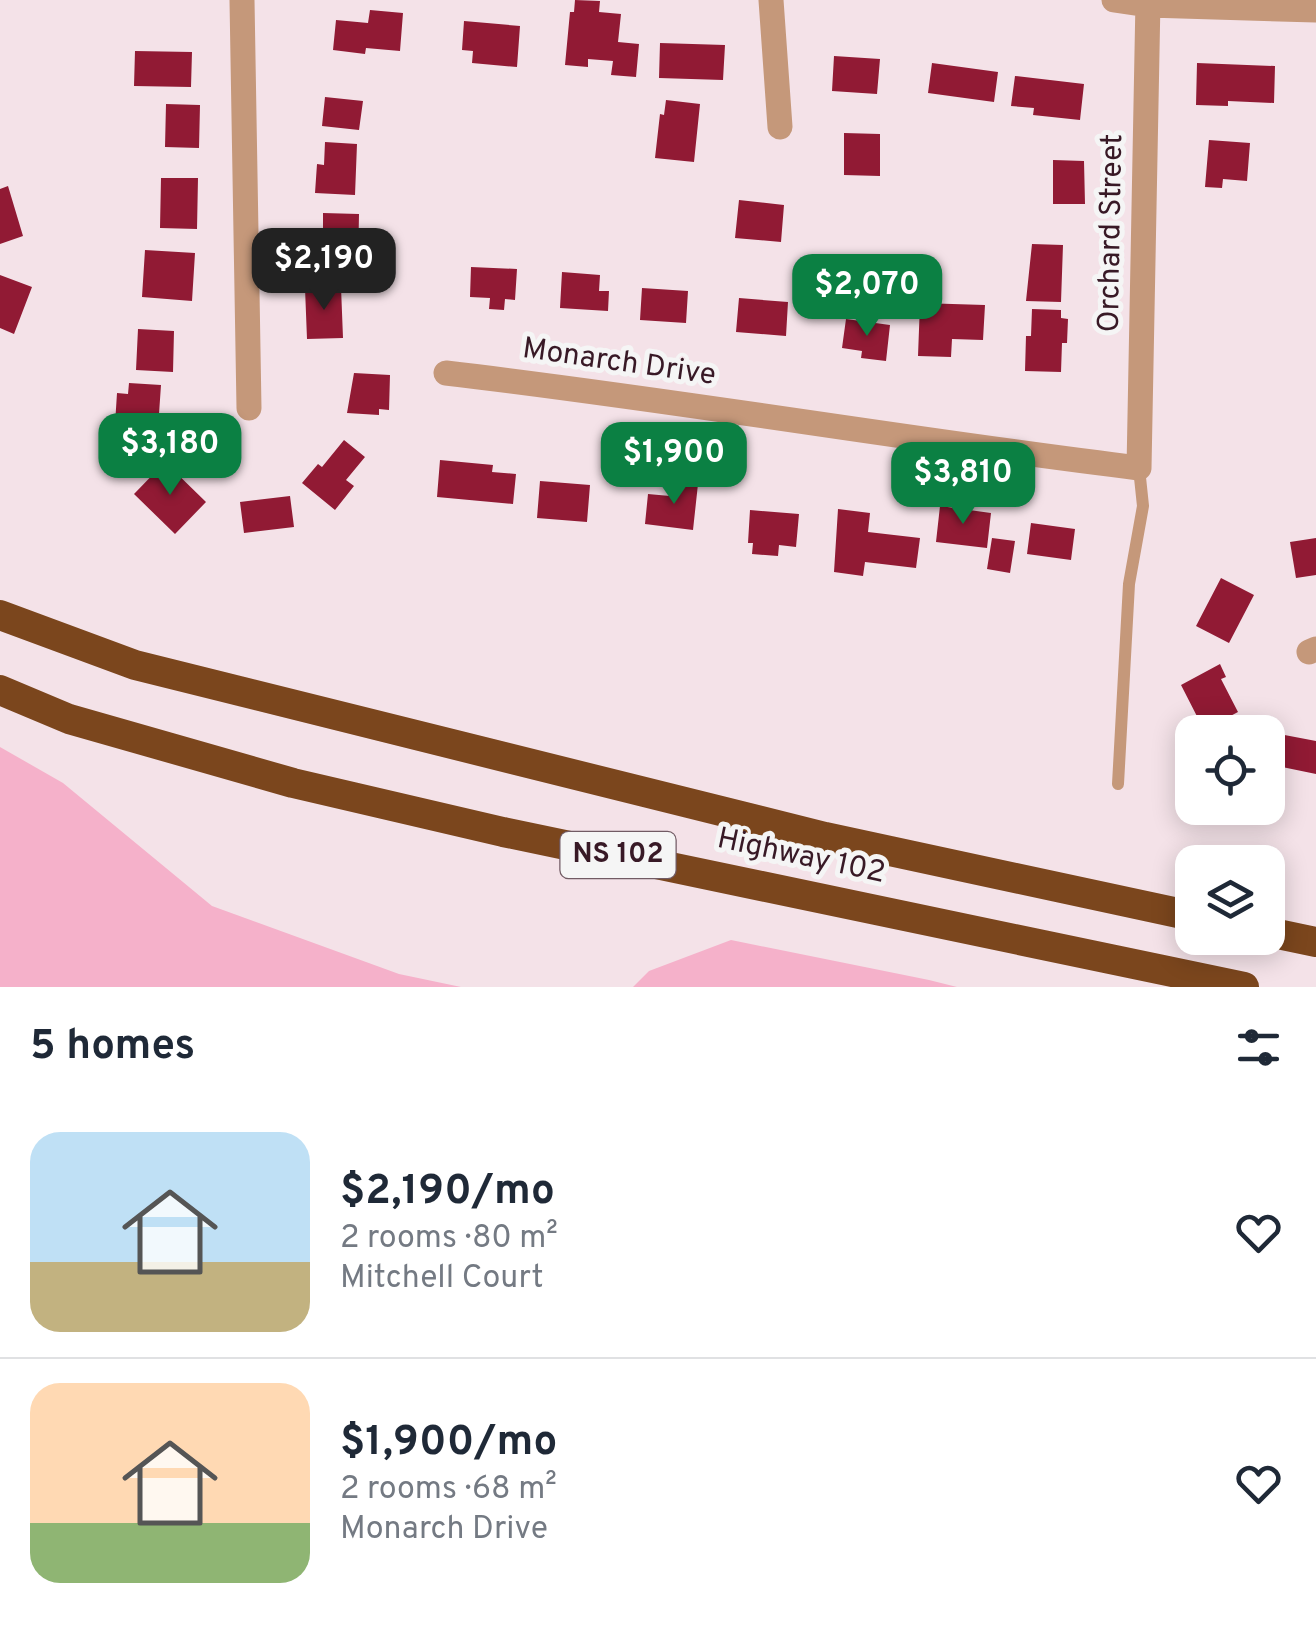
<!DOCTYPE html>
<html lang="en">
<head>
<meta charset="utf-8">
<style>
	body { margin:0; font-family:Overpass,sans-serif; background:#f6f6f7; color:#1f2937; height:100vh; display:flex; flex-direction:column; font-size:38px; white-space:nowrap }
	* { box-sizing:border-box; margin:0 }
	p { font-size:32px; color:#747a83 }
	.icon { flex:none; width:55px; height:55px; fill:none; stroke:currentColor; stroke-width:2; stroke-linecap:round; stroke-linejoin:round }
	.map { position:relative; height:987px; overflow:hidden }
	.details { display:flex; flex-direction:column; background:#fff; flex:1 }
	.details>* { flex:none }
	.controls { position:absolute; left:1175px; top:715px; display:grid; gap:20px }
	.controls a { display:grid; place-items:center; width:110px; height:110px; border-radius:20px; background:#fff; box-shadow:0 5px 25px #0003; font-size:50px }
	.price { position:absolute; translate:-50% -85px; padding:0 22px; border-radius:20px; background:#0b8043; color:#fff; font-size:32px; line-height:65px; filter:drop-shadow(0 2px 5px #0008) }
	.price::after { content:''; position:absolute; left:50%; top:60px; width:30px; height:22px; margin-left:-15px; background:inherit; clip-path:polygon(0 0,100% 0,50% 100%) }
	.price.current { background:#222; color:#fff }
	ul { padding:0; list-style:none }
	li { display:flex; align-items:center; gap:30px; height:250px; padding:0 30px }
	li+li { border-top:2px solid #e0e1e3 }
	li span { display:grid; place-items:center; flex:none; width:280px; height:200px; border-radius:30px; color:#555 }
	li>.icon { margin-inline-start:auto }
	span .icon { width:120px; height:120px; fill:#fffc; stroke-width:1 }
	li b { font-size:42px }
	h2 { display:flex; justify-content:space-between; align-items:center; height:120px; padding:0 30px; font-size:42px }
	.map>svg:first-child { display:block }
</style>
</head>
<body>
<div class="map">
<svg width="1316" height="987" viewBox="0 0 1316 987">
	<rect width="100%" height="100%" fill="#f4e2e8"/>
	<path fill="#f5b1ca" d="M0 747 63 783 212 906 399 974 461 987H0Z
		M731 940 929 980 957 987H633L649 971Z"/>
	<path fill="#911a34" d="M575 0 600 1 599 12 621 14 618 42 639 44 636 77 611 75 613 61 588 59V67L565 65 570 12H574Z
		M370 10 403 13 400 51 366 48 365 54 333 50 336 20 368 23Z
		M464 21 520 26 517 67 472 63 473 51 462 50Z
		M660 43 725 45 723 80 659 78Z
		M135 51 192 52 191 87 134 86Z
		M834 56 880 59 877 94 832 91Z
		M932 63 998 72 994 102 928 93Z
		M1197 63 1275 66 1274 103 1228 101V106L1196 105Z
		M1015 76 1084 84 1080 120 1033 115 1034 108 1011 106Z
		M325 97 363 101 359 130 322 126Z
		M666 100 700 104 694 162 655 158 660 114 664 115Z
		M166 104 200 105 199 148 165 147Z
		M844 133 880 134V176L844 175Z
		M1209 140 1250 143 1247 181 1223 179 1222 188 1205 187Z
		M325 142 357 144 355 195 315 193 317 164 324 165Z
		M1053 160 1084 161 1085 204H1053Z
		M161 178H198L197 229 160 228Z
		M8 186 23 236 0 244V189Z
		M739 200 784 205 781 242 735 238Z
		M323 213 359 214 358 265 312 264 313 236H323Z
		M1032 244 1063 245 1061 302 1026 301Z
		M145 250 195 253 192 301 142 297Z
		M471 267 517 269 515 300 505 299 504 310 489 309 490 298 470 297Z
		M562 272 600 275 599 291H609L608 311 560 308Z
		M0 275 32 287 14 334 0 328Z
		M341 287 343 338 307 339 305 288Z
		M642 288 688 291 686 323 640 320Z
		M739 298 788 302 786 336 736 332Z
		M920 303 985 305 983 340 952 339 951 357 918 356Z
		M1032 309 1061 310V318L1068 319 1067 343H1062L1061 372 1025 371 1026 336H1031Z
		M846 319 890 325 886 361 861 358 862 351 842 348Z
		M138 329 174 331 173 372 136 370Z
		M354 373 390 375 389 410 379 409V415L347 413Z
		M129 383 161 385 157 443 114 440 117 393 128 394Z
		M344 440 365 457 346 480 354 486 335 510 302 483 318 464 322 467Z
		M440 460 493 465 492 472 516 474 513 504 437 497Z
		M165 462 206 502 175 534 134 494Z
		M672 480 698 484 693 530 645 524 648 494 670 496Z
		M540 481 590 485 587 522 537 518Z
		M290 496 294 527 244 533 240 502Z
		M940 506 991 513 987 548 936 542Z
		M838 509 870 513 868 532 920 538 916 568 865 562 863 576 834 572Z
		M750 510 799 514 796 547 779 545 778 556 752 554 753 543H748Z
		M1031 523 1075 529 1071 560 1027 554Z
		M992 538 1015 541 1010 573 987 569Z
		M1316 538V575L1296 578 1290 542Z
		M1221 578 1254 595 1229 643 1196 626Z
		M1220 664 1226 677 1221 679 1238 712 1204 730 1181 685Z
		M1274 733 1316 741V774L1268 764Z"/>
	<g fill="none" stroke-linecap="round" stroke-linejoin="round">
		<path stroke="#c5987a" stroke-width="12" d="M1118 784 1129 584 1143 506 1139 468"/>
		<path stroke="#c5987a" stroke-width="25" d="M242 0 249 408
			M771 0 780 127
			M1114 0 1148 5 1316 10
			M446 373C678 400 908 440 1139 468L1148 0
			M1309 652 1316 649"/>
		<path stroke="#7b461d" stroke-width="30" d="M0 615 135 665 825 837 1192 916
			M0 690 69 719 293 783 503 832 1244 987
			M1268 932 1316 942"/>
	</g>
	<g text-anchor="middle" dominant-baseline="central" stroke-width="10" stroke-linejoin="round" paint-order="stroke">
		<rect fill="#f5f5f5" stroke="#715b64" stroke-width="2.5" x="560.5" y="832" width="115" height="46" rx="8"/>
		<g font-size="28" font-weight="bold" fill="#381926">
			<text x="618" y="855">NS 102</text>
		</g>
		<g font-size="30" fill="#381926" stroke="#f5f5f5">
			<text transform="translate(1112 233) rotate(-89)">Orchard Street</text>
			<text transform="translate(619 363) rotate(8)">Monarch Drive</text>
			<text transform="translate(801 857) rotate(12)">Highway 102</text>
		</g>
	</g>
</svg>
<div class="controls">
<a><svg class="icon" aria-label="locate" viewBox="0 0 24 24"><circle cx="12" cy="12" r="6"/><path d="M12 2v4M12 18v4M2 12h4M18 12h4"/></svg></a>
<a><svg class="icon" aria-label="layers" viewBox="0 0 24 24"><path d="M12 4l9 5-9 5-9-5zM3 14l9 5 9-5"/></svg></a>
</div>
<b class="price current" style="left:324px;top:313px">$2,190</b>
<b class="price" style="left:867px;top:339px">$2,070</b>
<b class="price" style="left:170px;top:498px">$3,180</b>
<b class="price" style="left:674px;top:507px">$1,900</b>
<b class="price" style="left:963px;top:527px">$3,810</b>
</div>
<section class="details">
<h2>5 homes<svg class="icon" aria-label="filters" viewBox="0 0 24 24"><path d="M4 7h16M4 17h16"/><circle cx="9" cy="7" r="2"/><circle cx="15" cy="17" r="2"/></svg></h2>
<ul>
<li><span style="background:linear-gradient(#bfe0f5 65%,#c2b280 0)"><svg class="icon" aria-label="home" viewBox="0 0 24 24"><path d="M3 11l9-7 9 7M6 9v11h12V9"/></svg></span><div><b>$2,190/mo</b><p>2 rooms · 80 m²</p><p>Mitchell Court</p></div><svg class="icon" aria-label="heart" viewBox="0 0 24 24"><path d="M12 20l-8-8c-3-5 5-10 8-4 3-6 11-1 8 4z"/></svg></li>
<li><span style="background:linear-gradient(#ffd9b3 70%,#8fb573 0)"><svg class="icon" aria-label="home" viewBox="0 0 24 24"><path d="M3 11l9-7 9 7M6 9v11h12V9"/></svg></span><div><b>$1,900/mo</b><p>2 rooms · 68 m²</p><p>Monarch Drive</p></div><svg class="icon" aria-label="heart" viewBox="0 0 24 24"><path d="M12 20l-8-8c-3-5 5-10 8-4 3-6 11-1 8 4z"/></svg></li>
</ul>
</section>
</body>
</html>
